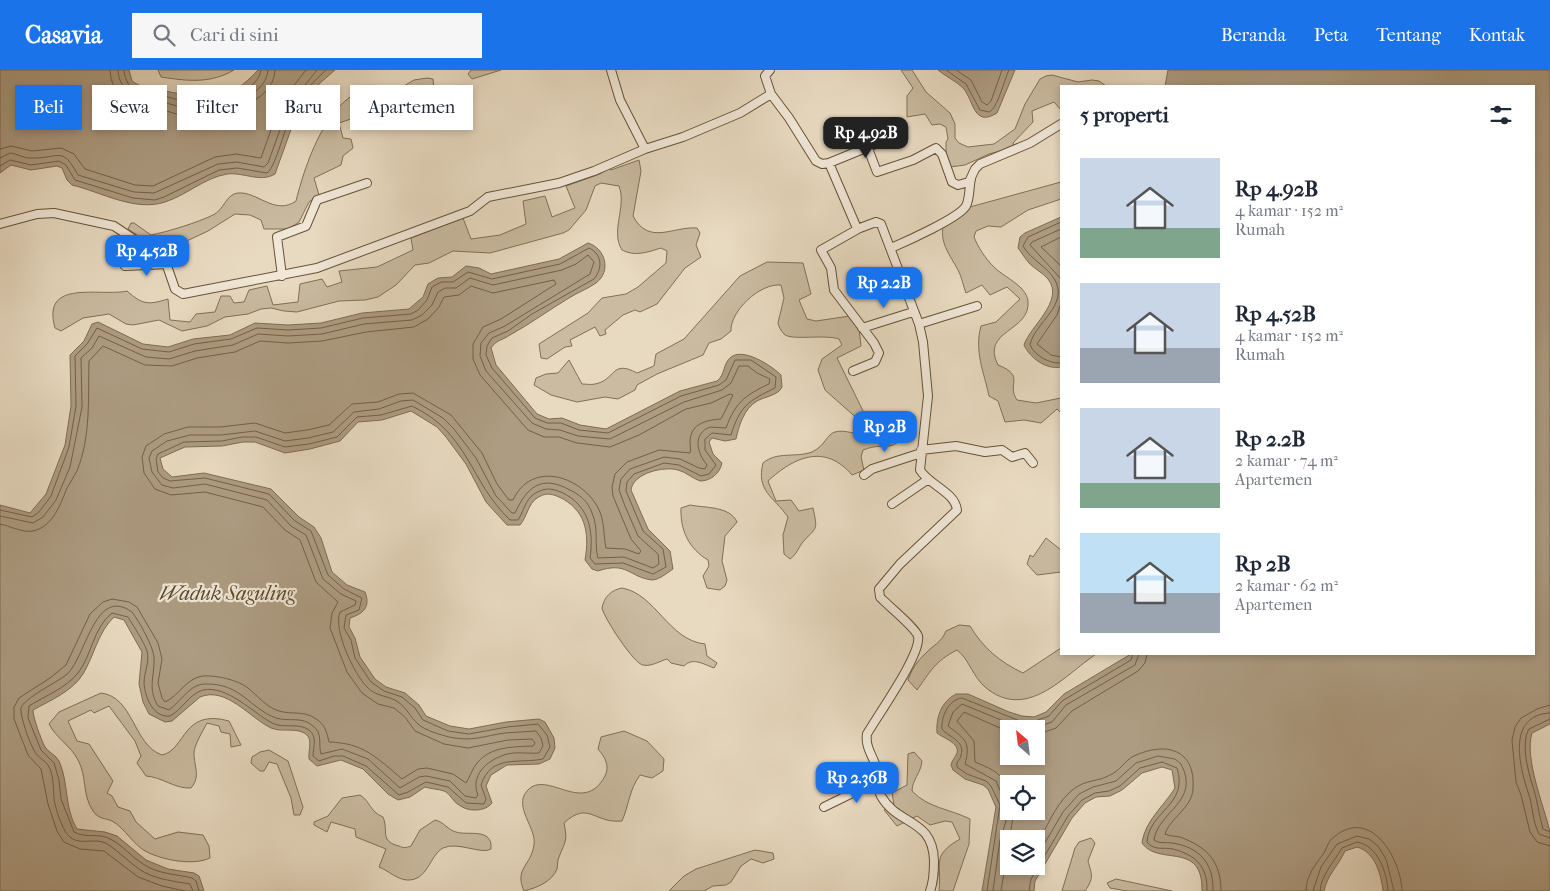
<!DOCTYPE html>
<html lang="id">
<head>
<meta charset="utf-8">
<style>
	body { margin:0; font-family:"IM FELL French Canon",serif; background:#f6f6f7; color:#1f2937; height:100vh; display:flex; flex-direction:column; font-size:19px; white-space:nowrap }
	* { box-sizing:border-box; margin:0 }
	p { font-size:16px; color:#747a83 }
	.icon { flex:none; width:28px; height:28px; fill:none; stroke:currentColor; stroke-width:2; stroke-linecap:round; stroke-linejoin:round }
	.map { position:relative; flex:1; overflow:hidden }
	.drawer { position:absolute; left:1060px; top:15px; width:475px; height:570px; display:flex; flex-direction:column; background:#fff; border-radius:0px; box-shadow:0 2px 8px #0003 }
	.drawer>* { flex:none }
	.banner { position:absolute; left:15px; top:15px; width:475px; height:45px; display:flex; gap:10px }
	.needle { width:32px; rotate:332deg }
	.buttons { position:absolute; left:1000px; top:650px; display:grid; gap:10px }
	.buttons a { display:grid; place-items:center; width:45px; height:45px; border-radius:0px; background:#fff; box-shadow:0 2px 8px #0003; font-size:25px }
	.price { position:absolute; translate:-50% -42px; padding:0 11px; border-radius:10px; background:#1a73e8; color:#fff; font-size:16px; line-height:32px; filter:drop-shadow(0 1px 2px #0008) }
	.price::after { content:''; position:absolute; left:50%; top:30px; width:15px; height:11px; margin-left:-8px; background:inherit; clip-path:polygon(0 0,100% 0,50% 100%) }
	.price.on { background:#222; color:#fff }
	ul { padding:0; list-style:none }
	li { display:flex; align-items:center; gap:15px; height:125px; padding:0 20px }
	li span { display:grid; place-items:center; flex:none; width:140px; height:100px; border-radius:0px; color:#555 }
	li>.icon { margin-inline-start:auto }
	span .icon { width:60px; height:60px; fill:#fffc; stroke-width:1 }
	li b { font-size:21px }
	h2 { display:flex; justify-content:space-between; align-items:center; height:60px; padding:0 20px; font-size:21px }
	.tag { padding:0 18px; border-radius:0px; background:#fff; box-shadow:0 2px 8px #0003; font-size:18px; line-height:45px }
	.tag.on { background:#1a73e8; color:#fff }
	header { display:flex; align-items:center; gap:30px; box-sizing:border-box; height:70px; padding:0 25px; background:#1a73e8; color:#fff }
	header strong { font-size:24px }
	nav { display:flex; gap:28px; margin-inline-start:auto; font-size:18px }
	.search { width:350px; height:45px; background:#f6f6f7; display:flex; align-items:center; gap:12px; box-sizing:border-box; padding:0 18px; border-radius:0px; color:#747a83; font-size:19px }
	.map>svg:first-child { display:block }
</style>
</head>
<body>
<header>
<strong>Casavia</strong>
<div class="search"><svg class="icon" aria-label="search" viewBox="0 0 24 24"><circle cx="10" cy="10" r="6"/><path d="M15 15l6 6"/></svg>Cari di sini</div>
<nav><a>Beranda</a><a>Peta</a><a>Tentang</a><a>Kontak</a></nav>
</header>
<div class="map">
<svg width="1550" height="821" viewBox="0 0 1550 821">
	<rect width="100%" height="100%" fill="#e8dac1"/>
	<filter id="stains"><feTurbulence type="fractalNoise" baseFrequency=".004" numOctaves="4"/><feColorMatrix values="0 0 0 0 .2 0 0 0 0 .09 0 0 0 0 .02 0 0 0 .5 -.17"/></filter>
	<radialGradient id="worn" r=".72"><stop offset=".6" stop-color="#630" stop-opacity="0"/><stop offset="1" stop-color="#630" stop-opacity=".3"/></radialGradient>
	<path fill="#cabba1" stroke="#827054" d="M158 0H234C210 14 187 11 161 7Z
		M471 0H501L472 9 468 4Z
		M901 0H912L926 22 950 43 955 54V68L959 73 968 77 994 74 1015 59 1025 34 1040 9 1046 6 1052 5 1078 12 1092 10 1099 11 1106 16H1061V40L1054 32 1032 41 1033 52 1013 73 1014 77 989 84 965 95 950 97 946 85V72L948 69 946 57 940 54 932 55 925 44 907 47V26L913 18Z
		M427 8 433 9 434 20 400 37 380 36 362 39 354 48 339 53 343 68 351 69 353 78 343 86 341 95 314 108 319 125 309 132 299 152 288 159H264L261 150 250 145 235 144 208 161 174 177 166 184 128 159 131 153H134L151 165C167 162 199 152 213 145 224 140 226 124 238 123 257 121 275 146 296 131 307 87 336 0 397 20L414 10Z
		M639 90 641 101 633 146C649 176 673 156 697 158L700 163 696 175 701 187 685 198 657 234 640 242 635 240 623 245 605 260 606 264 600 266 595 257 570 270 572 276 565 277 547 289 541 288 539 274 588 243 602 228 626 224 638 217 666 193 667 181 661 178C648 182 635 187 622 180 610 161 627 137 619 116L601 113 595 116 586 140 569 160 563 163 490 183 453 181 429 193 415 195 396 215 378 227 365 230 339 231 297 242 284 241 271 238 261 239 248 244 225 247 207 256 182 261 159 250 133 255 126 254 109 244 83 248 61 261 55 258C41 208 100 227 127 221 143 235 148 235 168 229L170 250 190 252 196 244 215 242 221 226H230L234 233 244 232 249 220 267 216 273 235 298 232 300 214 322 209 327 217 342 212 339 201 377 197 413 180 411 168 463 148 471 169 500 165 526 154 523 131 545 126 552 147 575 138 566 116 600 104 609 98 611 100Z
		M1061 112V129L1028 140 1001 157 988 156 976 161 974 167C978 177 985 188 993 196 1003 207 1026 215 1028 231 1031 262 980 260 998 295 1026 306 1006 314 1017 330L1036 333 1061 328V343L1057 339 1041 353 1024 350 1005 352 998 331 989 326C984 302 974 281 981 256L996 252 1020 229 1007 217 990 225 982 215 966 223C963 216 962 207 958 200 950 185 940 174 943 156L962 145 970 137Z
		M767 192 803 193 811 224 799 230 807 249 816 251 850 246 859 258 861 276 837 288 866 347 881 354 894 342 906 356C895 387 888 370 863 380L861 387 864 400 852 405C825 373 794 387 768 411L776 431 791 430 799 441 813 438C818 462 817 456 802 473 798 479 796 485 790 489L784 484 783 465 788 447C773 426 756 421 763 393 777 381 796 388 812 382 825 376 827 364 835 362 844 359 857 365 866 365L870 360 825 320 818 300 822 289 842 275 839 269C825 264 790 271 784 264 781 261 779 257 778 253L784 228 781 215C760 213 730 241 731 261L721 269 709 273 703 285 657 304 637 315 635 320 618 329 605 327 577 332 551 325 534 315 536 308 546 304 558 303 569 290 582 314C586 314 591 315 595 314 616 310 611 289 637 303L654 296 656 284 684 269 740 206Z
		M690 435C705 438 730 436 737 452L725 466 722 491 727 510 725 516 720 520 707 518 703 506 709 496 708 490C689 479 680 460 681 438Z
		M1046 468 1061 480V502L1037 505 1027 494 1030 485 1033 487Z
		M622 518C656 524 668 570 705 574L707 586 717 593 714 598C703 594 693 587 684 596L671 593 667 589C660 591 651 597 643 595 634 594 604 548 602 538 604 527 611 520 622 518Z
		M959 555 970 556C983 578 1000 592 1023 603L1061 578V584H1096C1064 606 1026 652 985 617 973 607 969 589 957 580 935 591 930 602 917 620L908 610C911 601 917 591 925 584 933 575 941 573 946 561Z
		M101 623C134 627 133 675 162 685 186 680 182 638 229 651L241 675 231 677 230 664 221 662 219 656 207 653C203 661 194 675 194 683 194 697 201 706 191 718 175 719 162 707 146 706L137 693 141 686 135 671 109 636 94 643 91 640 68 651 77 671 89 674 113 711 107 723 112 726 118 737 130 741 136 752 155 769 178 762 203 765 209 776 210 788C193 796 163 790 147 782 134 776 125 758 112 751 105 748 98 749 93 741 82 725 87 706 78 690 71 676 56 668 49 654L59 642Z
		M624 661 647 671 664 689 663 701 652 708 640 705C629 720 629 735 622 751 594 754 589 730 564 753 568 772 565 771 559 787 557 791 558 795 557 799 552 812 536 818 524 821 514 798 531 796 534 775 537 758 513 737 527 721 547 698 583 747 605 706 610 696 605 687 598 679L601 667Z
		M269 680 288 691 303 737 300 745H294L291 728 277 694 269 692 264 701H260L251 693 252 687 260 682Z
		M914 682 922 691C921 703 912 710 912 721 928 738 950 739 970 749L969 774 953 821H939C942 792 931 786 960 769L952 752 945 751 930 755 917 746 897 756 884 740 894 735 892 723 907 715 908 684Z
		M360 725C371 732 369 741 383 747 389 761 379 771 399 776 403 778 406 778 411 776L420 760 435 750C444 752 448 760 456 762 467 766 493 757 491 779 482 785 457 771 443 778 429 786 428 811 407 810 396 809 389 801 379 797L386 779 356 767 355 759 331 752 327 762 314 755V752L328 746 342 728Z
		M1091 768 1095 773 1088 791C1092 805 1094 808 1085 821H1062L1075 778 1079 772Z
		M755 780 773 783 774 789 763 793 751 789 741 796 731 812 726 815 713 816 704 821H669L684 806 696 799Z
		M1116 809 1172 821H1127L1110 818 1107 813Z"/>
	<path fill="#ad9c82" stroke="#7f6c51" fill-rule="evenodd" d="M0 0H129L132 11C143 19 153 19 165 21 205 29 229 33 258 0H335L319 14 298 40 275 104C260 113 244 102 227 104 204 108 187 125 165 132 135 142 101 122 72 115L67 110 62 98 57 96 31 100 11 95 0 103Z
		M938 0H1015L997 43C973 58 974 30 963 18 956 11 945 6 938 0Z
		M1168 0H1550V654L1532 663C1524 688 1544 736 1550 762 1550 780 1550 803 1550 821H1383C1381 804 1375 782 1357 777L1345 781C1339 795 1327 805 1324 821H1202C1203 770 1159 797 1142 773 1145 751 1163 737 1175 718L1172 700 1162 697 1142 703 1122 720 1110 726 1096 727 1085 733 1072 748 1035 811 1034 821H982L996 737 988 719 983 715 965 709 953 700 951 695C952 690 955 688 957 683 960 673 943 668 937 663 936 647 941 632 956 624H968L1009 642 1022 646 1034 647 1046 642 1064 624 1131 584H1534V16H1165ZM1009 659H1036V686H1009ZM1009 714H1036V741H1009ZM1009 769H1036V796H1009Z
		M1061 147V297C1046 300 1030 288 1024 275 1030 256 1065 231 1048 209 1043 203 1035 199 1030 194 1025 189 1022 183 1018 178L1020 167 1025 163Z
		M588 173C605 178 612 201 596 213 588 219 578 222 569 228 549 240 530 254 510 265 503 270 496 270 491 278L496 295 537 344 549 349 562 348 580 355 606 359 680 321 717 311C725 305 723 294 730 288 742 276 772 296 781 305 781 308 782 314 782 317 779 325 764 327 757 331 744 339 739 355 736 369L725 371 712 368 709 372 713 384 722 393C720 403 711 411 700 411 692 408 686 402 678 400 664 396 633 403 631 420L648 459 670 481 673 499C667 503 659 510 652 510 629 507 627 491 598 501L592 499 585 490C590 462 585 439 559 427 550 423 545 423 537 428 528 434 527 447 520 455H507L486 432 466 394 446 367 437 357 411 341 382 350 358 352 340 371 310 379 285 383 255 372H243L222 376 185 377 160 388 163 399 172 407 204 403 271 419 299 447 314 457 321 468 332 502 347 515 365 522C371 537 363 544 350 548L349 557 355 568 360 587 375 609 386 617 405 623 419 635 426 646 450 656 469 659 506 652 539 649 545 652 554 668 555 678 550 689 539 694 507 695 491 705 486 716 492 733C485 742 468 742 459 735 453 732 450 723 444 721 438 719 431 719 425 717L410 727 398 730 388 724 363 699 341 690 317 696 309 689C308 682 312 672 308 666 299 656 282 663 271 658 250 648 226 616 200 627L172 651 165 652 149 644 143 632 139 614 142 582 124 550 114 547C98 562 94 586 83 604 73 621 49 631 33 640 33 648 41 669 45 677 48 682 56 685 59 691 69 713 64 738 77 759L105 762 117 766 146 790 168 799 194 803 199 806 204 821H0V435L30 443 46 424 65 375 71 336 70 285 84 271 92 254 98 252 143 274 168 277 193 269 230 265 255 253 288 255 321 253 362 243 409 239 423 227 428 214 438 208 452 207 466 196 479 198 491 204 559 189Z"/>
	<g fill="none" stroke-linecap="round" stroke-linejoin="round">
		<path stroke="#746044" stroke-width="1" d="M110 0C111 30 137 36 162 40 169 41 176 45 184 45 212 48 274 37 275 0
			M118 0C119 26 143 29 163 32 171 34 178 37 186 38 210 40 266 32 268 0
			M124 0C124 4 126 11 129 15 137 25 153 24 165 26 171 28 178 30 184 31 205 35 258 26 261 0
			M946 0 966 14 980 40 989 42C998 38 1004 10 1009 0
			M956 0 971 10 982 32 987 35 991 31 1002 0
			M0 79 11 76 32 81 61 78 74 84 85 99 135 115 153 116 215 87 236 84 261 88 281 32 306 0
			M0 88 10 83C18 84 25 89 33 88 61 88 62 76 78 105L134 122 154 123 218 94 237 92 264 97 268 93 289 35 317 0
			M0 96 10 90 31 95 59 91 66 95 75 110 133 128 155 130 164 127 219 100 237 98 267 103C276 97 286 53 293 39 301 24 314 11 326 0
			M1061 152 1028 167 1023 176C1031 190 1047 196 1055 210 1069 236 1034 253 1030 275 1035 286 1050 294 1061 293
			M1061 159 1032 172 1030 175 1061 209
			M1061 167 1041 177 1061 196
			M1061 233 1057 245 1037 274 1051 285 1061 287
			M0 440 32 447 39 442 51 426 69 377 76 336 75 286 87 274 97 258 142 279 169 282 194 274 231 269 257 258 288 260 321 258 363 248 411 244 418 240 427 230 432 217 441 212H453L468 202 492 209 560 194 589 178C602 184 603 198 594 209L532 244 508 261 492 268 487 276 486 285 492 298 535 348 547 353H561L579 360 608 363 681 326 719 315 726 310 735 290H751L776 307 775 318C748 331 740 336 731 365L712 363 705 369V380L716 395 709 404 701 406 679 395 664 393 634 404 627 412 626 421 643 461 663 479 666 497 653 504 623 493 595 494 590 488C594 461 589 436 563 423 552 418 545 417 534 424 525 430 524 441 518 450H510C469 411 470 364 412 336L381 345 357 347 337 367 309 374 285 377 256 367H242L222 371 184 372 158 384 156 389 158 402 163 408 170 411 205 408 269 424 295 451 311 461 328 505 344 519 362 528 359 540 346 545 344 558 351 570 355 588 371 612 384 621 402 627 415 638 423 650 448 661 469 664 507 657 538 654 547 665 550 677 543 689C518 694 491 684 481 715L486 729 484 734 466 733 448 717 426 712 408 722 399 725 366 696 343 686H334L319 691 313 686C313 677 318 667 309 660 298 652 283 659 272 653 252 642 227 615 203 620 189 624 182 640 170 646 153 648 145 627 144 613 144 602 150 592 147 581 143 570 134 557 128 547L112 543C93 558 92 585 78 603 66 618 45 626 29 636L28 648 41 680 54 693 59 710 61 729 74 762C86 769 100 762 112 770 123 776 132 787 143 794 157 804 176 804 192 808L196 811 199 821
			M0 446 33 453 43 447 56 430 70 397 82 337 81 288 92 278 99 266 146 287 169 289 195 281 233 275 258 264 288 266 322 264 364 254 412 250 422 245 432 235 438 222 445 218H456L470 208 493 215 562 200 576 194 588 185 594 192 590 204 505 256 489 263 481 273 480 286 486 301 532 353 546 359 560 360 578 366 610 369 684 332 722 320 731 313 739 296H748L757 303 770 309 769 314C745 325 735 333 726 358L710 357C692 364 697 383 707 395L705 399 699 398 680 389 664 387 630 399 621 409 619 420 625 436 638 466 658 484 659 494 653 498 624 487 598 488C594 473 599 459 592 443 588 431 579 424 568 419 541 405 527 417 515 443H512L496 426 476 388 454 359 443 348 413 330 401 331 379 339 354 342 333 362 308 368 285 371 255 361 221 365H190L167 371 152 381 149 388 152 402 162 415 173 418 205 414 267 430 291 456 306 465 323 509 341 524 356 531 355 535 340 542C333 560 354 604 367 617 376 627 388 625 398 632 407 638 410 647 418 654 424 660 441 665 449 667 473 672 483 666 505 663 515 662 526 662 536 661L541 668 543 676 539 683C528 684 515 681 504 685 486 691 470 706 478 725L476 728 465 726 450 711 426 706 419 707 400 718 368 689 342 679 321 684C318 674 323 663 313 656 302 646 289 652 276 648 249 638 241 613 205 614 190 614 180 632 169 640L158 636C147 618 155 606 154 587 153 576 139 551 132 542 94 515 86 589 66 605 57 612 23 629 21 638 20 647 31 678 37 685 40 688 45 691 48 695 54 705 53 717 54 728 55 737 59 749 63 757 74 782 93 764 109 775 119 782 129 792 139 799 153 809 173 811 190 814L193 821
			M0 454C10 456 23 463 33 461 53 457 61 433 67 418 70 412 74 407 77 401 91 366 88 328 89 291L103 276 145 295 172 296 197 288 235 282 260 271 288 273 322 271 366 262 414 257 428 249 439 237 444 227 459 225 471 216 493 223 554 210 556 214 501 249 483 257 473 274V289L480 305 528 360 544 367H559L577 373 610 377 639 365 686 339 711 333 730 324 733 325 721 349C707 350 691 353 690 371 690 375 691 379 690 383L659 380 627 392 615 404 612 417 613 426 631 469 641 481 639 484 625 479 606 478C603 464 605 449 597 436 579 405 531 391 513 430H509L497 414 482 383 451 345 413 323 399 324 378 332 352 334 329 355 307 360 285 363 255 353 220 357H188L164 364 146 376 142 387 144 403 155 419 171 425 205 422 263 437 285 460 300 470 316 512 338 532 332 543 330 558 347 602 362 623 378 634 394 638 405 647 415 661 444 674 468 678 508 670 532 669 535 673 533 676C513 677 491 676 477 693 472 699 470 707 466 713L453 704 427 698 418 699 402 709C377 688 364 673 329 672 327 663 325 654 316 649 304 640 292 645 279 641 266 637 258 626 248 618 238 610 216 605 203 606 186 608 179 626 165 632L162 628 158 613 162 589 158 573 137 537 129 532 112 529 103 532 90 544 66 595 50 608 19 628 14 637V649L28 685 41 699 48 734 57 761 64 772 80 779 104 781 138 807 162 816 185 821
			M1550 635 1537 639 1521 648 1515 657 1512 670 1516 712 1521 725 1530 762 1537 772 1550 776
			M1550 643C1507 645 1519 695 1528 722 1533 736 1532 750 1539 764L1550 768
			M1550 649 1529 659C1520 674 1529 705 1534 720 1538 733 1539 746 1543 759L1550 762
			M1009 662 964 642 957 651 974 671 975 692C991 699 1001 702 1009 719
			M1036 665 1056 658 1072 641 1138 601 1145 593 1147 584
			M1036 775C1047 758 1054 737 1069 723 1085 708 1096 713 1110 705 1120 701 1125 690 1134 686 1166 671 1196 679 1193 719 1192 738 1170 748 1165 764 1169 766 1175 766 1180 767 1207 777 1221 791 1221 821
			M1036 788 1063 742 1079 724 1093 717 1116 711 1136 693 1158 686 1175 689 1181 694C1201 732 1158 741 1154 770 1160 774 1166 772 1172 773 1200 777 1214 794 1213 821
			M987 821 1000 735 991 716 986 711 967 704 957 697C956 690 960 691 961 685 966 671 948 667 942 659 941 647 948 630 962 628L1020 651H1035L1049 646 1062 631 1131 590 1133 584
			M993 821 1000 770 1006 751V734L996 711 965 694C971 672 965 669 948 656L953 642 962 634 1018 657H1037L1052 652 1066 635 1135 595 1139 584
			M1001 821 1014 741
			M1029 821 1031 809 1068 746 1082 730 1095 723 1109 721 1120 716 1140 698 1162 692 1177 698C1189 735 1149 741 1147 772 1154 781 1163 777 1173 779 1196 785 1208 797 1207 821
			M1306 821C1306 806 1315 795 1324 783 1327 778 1328 771 1334 767 1371 736 1401 789 1402 821
			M1313 821 1321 797 1337 774 1357 766 1369 769 1378 776 1386 789 1394 821
			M1320 821C1321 805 1334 792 1342 778L1357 772C1378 776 1387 802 1388 821"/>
		<defs>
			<path id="minor" d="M611 0 620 30 645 79
				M770 0 765 6 771 24
				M867 76 877 102 913 90 936 78 942 84 952 112 958 115 969 112 975 99 980 94 1030 73 1061 54
				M829 93 895 66
				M0 154 37 144 54 143 114 156 165 190 175 219 183 224 317 198 470 141 488 127 559 113 594 101 645 79 683 67 740 43 771 24 789 48 816 91 822 94 829 93 856 156 860 158 876 152 881 154 919 254 923 272 928 326 920 400C929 415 955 422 957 440L900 494 879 519 880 527C887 535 915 557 918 566 922 584 877 646 867 664 865 676 872 685 876 696 880 706 876 717 881 726 898 756 933 748 934 791 934 801 934 811 930 821
				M891 178C905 172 959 148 966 136 970 129 969 116 971 109
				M125 196 168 194
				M282 206 277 167 306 156 317 130 367 113
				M919 254 977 236
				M862 258 913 242
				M853 301 875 292 879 283 874 273 834 220 831 198 821 180 858 159
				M921 380 956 376 985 382 1002 380 1012 387 1025 383 1033 393
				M864 405 872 399 921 383
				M892 434 927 410
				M824 737 879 710"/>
		</defs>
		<use href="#minor" stroke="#665236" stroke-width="10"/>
		<use href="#minor" stroke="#f0e7d7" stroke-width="8"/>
	</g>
	<g text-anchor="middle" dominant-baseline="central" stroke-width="4.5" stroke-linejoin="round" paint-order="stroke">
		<g font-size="20" font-style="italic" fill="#5c492c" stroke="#f0e7d7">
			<text x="227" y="523">Waduk Saguling</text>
		</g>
	</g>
	<rect width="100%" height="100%" filter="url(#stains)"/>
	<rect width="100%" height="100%" fill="url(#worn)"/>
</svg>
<div class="buttons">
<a><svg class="needle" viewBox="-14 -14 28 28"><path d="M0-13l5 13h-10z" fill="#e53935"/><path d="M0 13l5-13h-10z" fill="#747a83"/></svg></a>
<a><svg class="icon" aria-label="locate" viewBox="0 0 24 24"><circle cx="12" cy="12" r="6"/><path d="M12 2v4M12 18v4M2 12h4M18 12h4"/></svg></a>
<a><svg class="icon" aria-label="layers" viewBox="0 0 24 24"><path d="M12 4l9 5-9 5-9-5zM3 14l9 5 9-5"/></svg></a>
</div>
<b class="price on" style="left:866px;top:89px">Rp 4.92B</b>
<b class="price" style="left:147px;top:207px">Rp 4.52B</b>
<b class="price" style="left:884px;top:239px">Rp 2.2B</b>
<b class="price" style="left:885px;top:383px">Rp 2B</b>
<b class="price" style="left:857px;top:734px">Rp 2.36B</b>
<div class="banner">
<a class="tag on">Beli</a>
<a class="tag">Sewa</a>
<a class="tag">Filter</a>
<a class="tag">Baru</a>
<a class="tag">Apartemen</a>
</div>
<section class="drawer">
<h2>5 properti<svg class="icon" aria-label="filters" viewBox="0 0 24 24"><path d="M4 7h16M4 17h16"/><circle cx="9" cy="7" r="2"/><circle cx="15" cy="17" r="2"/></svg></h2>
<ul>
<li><span style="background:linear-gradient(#c9d6e8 70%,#7fa58c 0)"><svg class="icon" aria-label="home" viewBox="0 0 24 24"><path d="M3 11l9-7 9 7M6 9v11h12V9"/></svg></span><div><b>Rp 4.92B</b><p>4 kamar · 152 m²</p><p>Rumah</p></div></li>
<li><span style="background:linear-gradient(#c9d6e8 65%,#9aa5b1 0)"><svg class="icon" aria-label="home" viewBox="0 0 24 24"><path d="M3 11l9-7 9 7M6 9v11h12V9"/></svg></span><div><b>Rp 4.52B</b><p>4 kamar · 152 m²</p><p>Rumah</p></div></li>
<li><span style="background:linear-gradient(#c9d6e8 75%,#7fa58c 0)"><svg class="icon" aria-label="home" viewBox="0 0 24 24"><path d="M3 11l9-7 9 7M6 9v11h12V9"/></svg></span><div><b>Rp 2.2B</b><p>2 kamar · 74 m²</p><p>Apartemen</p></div></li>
<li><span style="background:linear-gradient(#bfe0f5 60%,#9aa5b1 0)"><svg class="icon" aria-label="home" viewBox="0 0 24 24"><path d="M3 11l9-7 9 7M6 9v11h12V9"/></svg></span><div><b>Rp 2B</b><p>2 kamar · 62 m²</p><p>Apartemen</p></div></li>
</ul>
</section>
</div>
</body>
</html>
